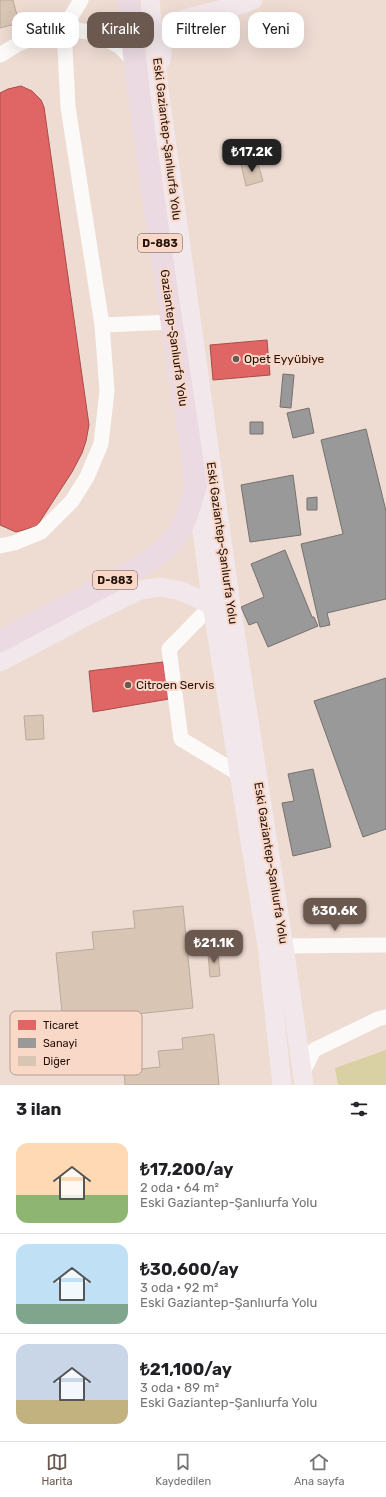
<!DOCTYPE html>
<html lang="tr">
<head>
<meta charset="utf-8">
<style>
	body { margin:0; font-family:Rubik,sans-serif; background:#f6f6f6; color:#202124; height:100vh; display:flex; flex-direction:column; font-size:15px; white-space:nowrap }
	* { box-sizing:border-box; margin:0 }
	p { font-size:13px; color:#757577 }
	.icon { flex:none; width:22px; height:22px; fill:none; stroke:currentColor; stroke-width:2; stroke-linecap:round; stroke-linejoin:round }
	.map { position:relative; height:1085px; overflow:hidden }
	.panel { display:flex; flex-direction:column; background:#fff; flex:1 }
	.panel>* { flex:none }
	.banner { position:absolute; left:12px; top:12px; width:362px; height:36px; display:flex; gap:8px }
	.price { position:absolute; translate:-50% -34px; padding:0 9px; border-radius:8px; background:#6b584f; color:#fff; font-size:13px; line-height:26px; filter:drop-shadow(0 1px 2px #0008) }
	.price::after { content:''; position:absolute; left:50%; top:24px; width:12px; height:9px; margin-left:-6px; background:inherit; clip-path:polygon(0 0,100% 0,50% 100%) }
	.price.selected { background:#222; color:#fff }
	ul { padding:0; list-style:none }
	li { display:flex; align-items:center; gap:12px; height:100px; padding:0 16px }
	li+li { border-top:1px solid #e0e0e0 }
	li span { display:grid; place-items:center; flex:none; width:112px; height:80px; border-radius:12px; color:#555 }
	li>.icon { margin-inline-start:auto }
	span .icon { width:48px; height:48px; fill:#fffc; stroke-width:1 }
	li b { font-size:17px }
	h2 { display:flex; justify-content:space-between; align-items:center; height:48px; padding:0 16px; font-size:17px }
	.chip { padding:0 14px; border-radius:12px; background:#fff; box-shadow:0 4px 16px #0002; font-size:14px; line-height:36px }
	.chip.selected { background:#6b584f; color:#fff }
	.menu { display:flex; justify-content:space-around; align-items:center; height:56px; border-top:1px solid #e0e0e0; background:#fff; font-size:11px; color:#757577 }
	.menu a { display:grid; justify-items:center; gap:2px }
	.menu .selected { color:#6b584f }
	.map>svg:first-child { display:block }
</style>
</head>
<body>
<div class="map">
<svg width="386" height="1085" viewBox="0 0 386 1085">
	<rect width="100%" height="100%" fill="#eedcd3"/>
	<path fill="#d9d0a4" d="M386 1050V1085H338L335 1068Z"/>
	<path fill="#e06666" stroke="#a84c4a" d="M21 86 32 91 41 100 44 107 89 425 86 441 82 453 72 472 37 526 16 532 0 525V93L8 89Z
		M267 340 270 375 213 380 210 345Z
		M163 662 169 699 93 712 89 671Z"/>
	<path fill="#999" stroke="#76706e" d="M283 374 294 375 291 408 280 407Z
		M309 408 314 433 293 438 287 413Z
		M250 422H263V434H250Z
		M366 429 386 511V599L327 613 330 625 320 627 301 544 343 534 321 440Z
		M293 475 301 535 250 542 241 485Z
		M317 497V510H307V498Z
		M285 550 312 617H314L318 626 268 647 257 622 249 625 241 607 264 597 251 564Z
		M386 678V829L363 837 314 701Z
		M313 769 331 847 293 856 282 803 294 801 288 774Z"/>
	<path fill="#d9c5b3" stroke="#b9aa9e" d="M0 0H13L19 23 0 28Z
		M257 160 263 181 246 186 241 164Z
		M43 715 44 739 26 740 24 716Z
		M183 906 193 1008 63 1022 56 953 94 949 92 932 135 928 133 911Z
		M218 952 220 976 210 977 208 953Z
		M214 1034 219 1085H125L124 1067 140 1065V1069L160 1067 158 1051 183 1049 182 1038Z"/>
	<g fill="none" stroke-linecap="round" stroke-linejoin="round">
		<path stroke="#fcfaf8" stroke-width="15" d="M81 0 64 28 94 33 119 46 135 62
			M0 55 18 44 64 28 68 107 102 325 107 391 101 444 87 477 72 501 41 532 14 543 0 546
			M102 325 172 322
			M212 605 169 649 181 739 239 774
			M284 946 386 945
			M302 1074 314 1050 378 1019 386 1017"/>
		<path stroke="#f2e7ea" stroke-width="19" d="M150 0 159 89 231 605 284 946 304 1085
			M161 60 163 42 172 29 184 19 243 4 253 0
			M196 487 212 605 267 946 282 1085
			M0 662 83 618 140 590 160 587 181 591 212 605"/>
		<path stroke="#ebdae1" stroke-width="22" d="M0 641 142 566C154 557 169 548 177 535 186 523 191 500 196 486 173 324 145 163 128 0"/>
	</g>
	<g fill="#6b584f" stroke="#f9d8c8" stroke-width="1.5">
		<circle cx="236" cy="359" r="4"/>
		<circle cx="128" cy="685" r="4"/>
	</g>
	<g text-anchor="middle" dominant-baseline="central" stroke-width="4" stroke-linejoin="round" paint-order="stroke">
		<g fill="#f9d8c8" stroke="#644d42" stroke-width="1">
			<rect x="138" y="234" width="44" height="18" rx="3"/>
			<rect x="93" y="571" width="44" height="18" rx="3"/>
		</g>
		<g font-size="11" font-weight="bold" fill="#241108">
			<text x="160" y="243">D-883</text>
			<text x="115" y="580">D-883</text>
		</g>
		<g font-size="12" fill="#241108" stroke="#f9d8c8">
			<text transform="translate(167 139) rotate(83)">Eski Gaziantep-Şanlıurfa Yolu</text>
			<text transform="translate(174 338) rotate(82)">Gaziantep-Şanlıurfa Yolu</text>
			<text transform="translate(222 543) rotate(82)">Eski Gaziantep-Şanlıurfa Yolu</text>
			<text transform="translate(271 863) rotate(81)">Eski Gaziantep-Şanlıurfa Yolu</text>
		</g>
		<g font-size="12" fill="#241108" stroke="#f9d8c8" text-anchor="start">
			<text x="244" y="359">Opet Eyyübiye</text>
			<text x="136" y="685">Citroen Servis</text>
		</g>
	</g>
	<rect x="10" y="1011" width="132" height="64" rx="6" fill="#f9d8c8" stroke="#b99c8e" stroke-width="1"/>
	<rect x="18" y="1020" width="18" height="10" fill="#e06666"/>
	<rect x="18" y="1038" width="18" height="10" fill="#999"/>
	<rect x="18" y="1056" width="18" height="10" fill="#d9c5b3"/>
	<g font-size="11" fill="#241108">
		<text x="43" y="1029">Ticaret</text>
		<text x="43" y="1047">Sanayi</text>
		<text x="43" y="1065">Diğer</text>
	</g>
</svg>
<b class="price selected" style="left:252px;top:173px">₺17.2K</b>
<b class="price" style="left:335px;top:932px">₺30.6K</b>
<b class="price" style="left:214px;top:964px">₺21.1K</b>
<div class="banner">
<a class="chip">Satılık</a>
<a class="chip selected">Kiralık</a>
<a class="chip">Filtreler</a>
<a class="chip">Yeni</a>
</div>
</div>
<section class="panel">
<h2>3 ilan<svg class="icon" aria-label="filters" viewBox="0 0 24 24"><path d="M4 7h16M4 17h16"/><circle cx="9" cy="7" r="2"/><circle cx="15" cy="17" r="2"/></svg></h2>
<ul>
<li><span style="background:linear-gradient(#ffd9b3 65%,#8fb573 0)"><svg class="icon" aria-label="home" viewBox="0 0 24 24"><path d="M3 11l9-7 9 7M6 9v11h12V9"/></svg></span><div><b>₺17,200/ay</b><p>2 oda · 64 m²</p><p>Eski Gaziantep-Şanlıurfa Yolu</p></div></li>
<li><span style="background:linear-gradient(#bfe0f5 75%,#7fa58c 0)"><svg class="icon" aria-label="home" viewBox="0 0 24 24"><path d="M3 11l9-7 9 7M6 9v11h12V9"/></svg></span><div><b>₺30,600/ay</b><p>3 oda · 92 m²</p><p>Eski Gaziantep-Şanlıurfa Yolu</p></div></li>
<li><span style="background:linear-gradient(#c9d6e8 70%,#c2b280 0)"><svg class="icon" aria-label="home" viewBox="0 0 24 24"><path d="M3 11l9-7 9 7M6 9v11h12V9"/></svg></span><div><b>₺21,100/ay</b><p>3 oda · 89 m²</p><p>Eski Gaziantep-Şanlıurfa Yolu</p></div></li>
</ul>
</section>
<nav class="menu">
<a class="selected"><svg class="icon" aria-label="map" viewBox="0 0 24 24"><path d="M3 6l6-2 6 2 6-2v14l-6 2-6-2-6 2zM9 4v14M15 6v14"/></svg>Harita</a>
<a><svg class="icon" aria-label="saved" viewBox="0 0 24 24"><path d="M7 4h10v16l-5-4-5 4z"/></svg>Kaydedilen</a>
<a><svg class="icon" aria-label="home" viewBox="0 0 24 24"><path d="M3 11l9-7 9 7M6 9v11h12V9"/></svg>Ana sayfa</a>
</nav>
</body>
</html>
